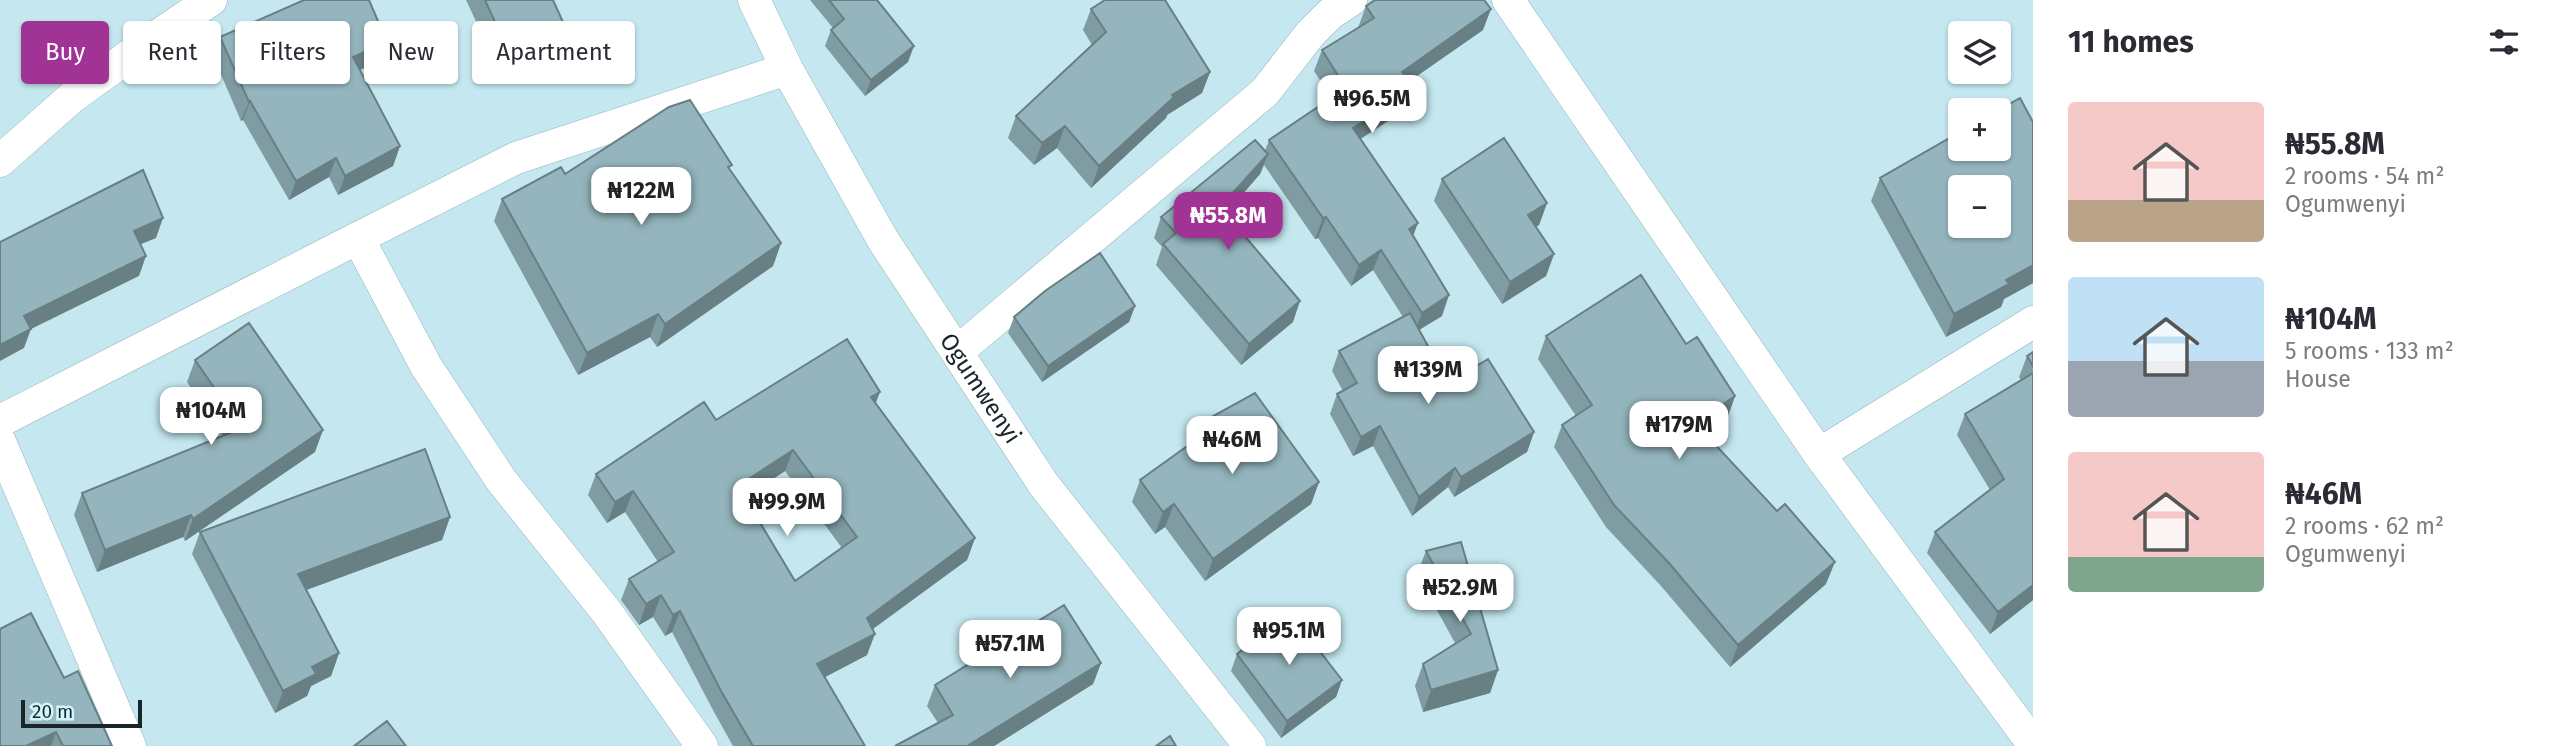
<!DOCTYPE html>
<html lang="en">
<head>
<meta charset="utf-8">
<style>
	body { margin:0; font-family:"Fira Sans",sans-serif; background:#f2f2f3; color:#2b2b33; height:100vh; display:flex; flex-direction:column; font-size:26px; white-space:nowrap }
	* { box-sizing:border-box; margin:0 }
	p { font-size:23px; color:#7c7c81 }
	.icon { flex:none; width:38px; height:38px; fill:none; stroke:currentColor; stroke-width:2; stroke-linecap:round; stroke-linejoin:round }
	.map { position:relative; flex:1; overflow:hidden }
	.details { display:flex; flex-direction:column; background:#fff; width:525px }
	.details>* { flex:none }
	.guide { position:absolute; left:21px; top:21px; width:665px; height:63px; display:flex; gap:14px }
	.tools { position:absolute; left:1948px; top:21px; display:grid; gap:14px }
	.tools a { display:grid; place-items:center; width:63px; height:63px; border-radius:7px; background:#fff; box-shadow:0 2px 5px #0004; font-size:35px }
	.scale { position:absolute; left:21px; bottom:18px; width:121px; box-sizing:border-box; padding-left:7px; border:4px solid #192629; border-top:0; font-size:19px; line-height:24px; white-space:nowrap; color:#192629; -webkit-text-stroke:5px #d2f5fd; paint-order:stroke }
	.price { position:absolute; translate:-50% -60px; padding:0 16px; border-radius:14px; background:#fff; color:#222; font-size:23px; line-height:46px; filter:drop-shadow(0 2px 4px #0008) }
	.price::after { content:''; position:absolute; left:50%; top:42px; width:21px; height:16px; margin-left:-10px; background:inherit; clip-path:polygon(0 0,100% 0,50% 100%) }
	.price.current { background:#a03393; color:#fff }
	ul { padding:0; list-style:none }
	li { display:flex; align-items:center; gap:21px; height:175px; padding:0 35px }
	li span { display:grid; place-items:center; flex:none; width:196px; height:140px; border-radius:7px; color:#555 }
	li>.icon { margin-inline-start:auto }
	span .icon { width:84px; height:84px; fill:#fffc; stroke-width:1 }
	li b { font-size:30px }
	h2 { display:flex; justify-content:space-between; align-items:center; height:84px; padding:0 35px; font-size:30px }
	.tag { padding:0 24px; border-radius:7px; background:#fff; box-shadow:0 2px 5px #0004; font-size:24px; line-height:63px }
	.tag.current { background:#a03393; color:#fff }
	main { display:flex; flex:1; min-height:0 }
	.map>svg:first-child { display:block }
</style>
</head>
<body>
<main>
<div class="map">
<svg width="2033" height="746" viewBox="0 0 2033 746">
	<rect width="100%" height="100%" fill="#c5e8f0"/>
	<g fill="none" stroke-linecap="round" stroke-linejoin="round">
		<defs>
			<g id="street">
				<path id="s1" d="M754 0 787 69 883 240 1044 485 1250 746"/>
				<path d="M1508 0 1819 454 2033 744"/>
				<path d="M0 161 71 98 144 45 211 0"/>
				<path d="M957 352 1265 92 1310 34 1330 14 1351 0"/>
				<path d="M0 421 358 238"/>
				<path d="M0 442 130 746"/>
				<path d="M1819 454 2033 322"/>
				<path d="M702 746 606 611 501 480 426 366 358 238 516 158 787 69"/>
			</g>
		</defs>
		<use href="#street" stroke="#93b5bc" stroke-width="33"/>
		<use href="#street" stroke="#fff" stroke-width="32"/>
	</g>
	<path fill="#7f9ca3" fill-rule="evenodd" d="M466 0H553L573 44 565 66 536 80 529 67 503 79Z
		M810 0H877L908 62 865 96 825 46 831 30 833 28Z
		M1366 6 1483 30 1408 82 1405 110 1361 139 1413 237 1442 316 1419 330 1448 383 1534 432 1527 452 1454 497 1448 487 1412 516 1373 446 1353 456 1330 414 1337 394 1343 391 1332 371 1339 351 1403 317 1373 270 1351 286 1318 238 1315 239 1264 165 1260 174 1226 213 1293 322 1241 365 1156 265 1162 247 1154 238 1161 217 1265 151 1269 140 1332 98 1314 71 1322 50 1358 28Z
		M1091 9 1210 72 1202 93 1167 115 1166 118 1091 188 1057 148 1034 165 1008 138 1016 116 1092 45 1083 30Z
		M220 37 380 61 360 70 400 146 393 166 338 195 329 177 289 200 243 120 241 121 213 56Z
		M2033 122V283L2004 299 2001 307 1946 337 1871 201 1880 178Z
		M730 170 781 243 773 266 657 347 650 337 578 375 494 221 502 199 565 174Z
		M1442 179 1547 203 1539 225 1536 227 1554 254 1546 276 1502 304 1434 201Z
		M1135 306 1129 322 1042 382 1008 333 1014 317Z
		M1546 336 1686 344 1735 396 1727 419 1705 433 1826 584 1730 667 1661 586 1606 527 1554 447 1562 425 1576 416 1538 359Z
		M2033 352V600L1990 634 1927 553 1935 532 1990 490 1957 435 1965 414 2021 380 2019 377 2027 356Z
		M195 360 315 452 185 541 183 537 97 572 74 515 82 493 223 436 187 382Z
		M876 403 975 538 967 560 873 629 867 655 825 677 865 746H733L714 712 672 632 665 636 653 617 639 625 621 600 629 579 658 562 625 512 607 523 588 495 596 474 716 420ZM785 471 842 548 795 581 745 498Z
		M1197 425 1319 482 1311 504 1205 581 1165 527 1155 534 1132 502 1140 480 1190 444Z
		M450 517 442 540 306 590 339 653 331 676 311 686 307 696 275 713 192 554 200 532Z
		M1426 551 1498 670 1490 693 1423 712 1415 686 1423 664 1455 643 1417 574Z
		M1237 654 1342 680 1336 697 1281 738 1231 671Z
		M1101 663 1093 684 994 746H895L938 723 927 706 935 685Z
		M64 678 112 746H0Z"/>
	<path fill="#687f84" d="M1491 9 1483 30 1394 92 1402 72Z
		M387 42 380 61 346 76 353 57Z
		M573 44 565 66 536 80 544 58Z
		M537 45 529 67 503 79 511 57Z
		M914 46 908 62 865 96 871 80Z
		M1210 72 1202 93 1167 115 1166 118 1091 188 1099 166 1172 95Z
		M1413 90 1405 110 1345 148 1353 128Z
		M250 101 243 120 241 121 249 102Z
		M1065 126 1057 148 1034 165 1042 143Z
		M400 146 393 166 338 195 345 176Z
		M1268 154 1260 174 1213 228 1220 207Z
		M336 158 329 177 289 200 296 181Z
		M1547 203 1539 225 1520 237 1528 215Z
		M1326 217 1318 238 1315 239 1323 218Z
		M163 218 156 238 127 250 134 231Z
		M1418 223 1410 244 1409 229Z
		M781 243 773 266 657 347 665 324Z
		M1381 250 1373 270 1351 286 1359 265Z
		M1554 254 1546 276 1502 304 1510 282Z
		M146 256 139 276 31 329 24 348 0 361V345L24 316Z
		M2033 265V283L2004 299 2001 307 1946 337 1954 314 2006 280Z
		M1449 295 1442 316 1414 333 1422 313Z
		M1300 301 1293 322 1241 365 1249 344Z
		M1135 306 1129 322 1042 382 1048 366Z
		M658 314 650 337 578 375 587 353Z
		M880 392 872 413 871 397Z
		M1735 396 1727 419 1687 445 1695 423Z
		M1380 426 1373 446 1353 456 1361 437Z
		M323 430 315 452 185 541 193 519Z
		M1534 432 1527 452 1454 497 1461 477Z
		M793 450 785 471 730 507 738 486Z
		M1455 468 1448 487 1412 516 1419 497Z
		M1319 482 1311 504 1205 581 1213 559Z
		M633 491 625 512 607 523 615 502Z
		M1174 504 1165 527 1155 534 1163 512Z
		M191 515 183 537 97 572 105 550Z
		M450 517 442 540 290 596 298 574Z
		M975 538 967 560 859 639 867 618Z
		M1835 562 1826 584 1730 667 1738 645Z
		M2033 585V600L1990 634 1998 612Z
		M661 595 653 617 639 625 646 604Z
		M680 611 672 632 665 636 673 615Z
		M875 634 867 655 810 685 817 664Z
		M339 653 331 676 311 686 307 696 275 713 283 691 312 667Z
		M1101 663 1093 684 994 746H967Z
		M1498 670 1490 693 1423 712 1431 690Z
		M1342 680 1336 697 1281 738 1287 721Z
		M56 732 51 746H26Z"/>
	<path fill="#94b5bd" stroke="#687f84" stroke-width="2" fill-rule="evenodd" d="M304 0H369L387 42 353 57 400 146 345 176 336 158 296 181 250 101 249 102 220 37Z
		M485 0H553L573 44 544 58 537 45 511 57Z
		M829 0H877L914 46 871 80 831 30 844 19Z
		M1105 0H1165L1210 72 1172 95 1174 97 1099 166 1065 126 1042 143 1016 116 1106 32 1091 9Z
		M1375 0H1484L1491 9 1402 72 1413 90 1353 128 1418 223 1409 229 1449 295 1422 313 1381 250 1359 265 1326 217 1323 218 1269 140 1346 88 1322 50 1374 18 1366 6Z
		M2020 98 2033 122V265L2006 280 2009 284 1954 314 1880 178 1960 132V149H1998V110ZM1960 187H1998V226H1960Z
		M690 100 732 165 728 167 781 243 665 324 658 314 587 353 502 199 561 167 565 174 669 107Z
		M1504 138 1547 203 1528 215 1554 254 1510 282 1442 179Z
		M1255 140 1268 154 1220 207 1300 301 1249 344 1163 244 1176 233 1161 217Z
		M143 170 163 218 134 231 146 256 24 316 31 329 0 345V242Z
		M1100 253 1135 306 1048 366 1014 317 1045 291Z
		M1641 275 1686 344 1697 337 1735 396 1695 423 1777 511 1785 504 1835 562 1738 645 1669 563 1614 505 1562 425 1592 405 1546 336Z
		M1410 313 1448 383 1488 359 1534 432 1461 477 1455 468 1419 497 1380 426 1361 437 1337 394 1357 383 1339 351Z
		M249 323 323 430 193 519 191 515 105 550 82 493 242 428 195 360Z
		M847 339 880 392 871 397 975 538 867 618 875 634 817 664 865 746H753L721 691 680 611 673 615 661 595 646 604 629 579 674 552 633 491 615 502 596 474 704 402 716 420ZM793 450 857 537 795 581 738 486Z
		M2033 352V366L2027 356Z
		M2033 373V585L1998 612 1935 532 2004 479 1965 414Z
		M1255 393 1319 482 1213 559 1174 504 1163 512 1140 480 1204 434 1197 425Z
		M425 449 450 517 298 574 339 653 312 667 316 674 283 691 200 532Z
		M1461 542 1498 670 1431 690 1423 664 1471 634 1426 551Z
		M1064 605 1101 663 967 746H895L953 715 935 685Z
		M31 613 64 678 78 671 112 746H63L56 732 26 746H0V629Z
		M1291 614 1342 680 1287 721 1237 654Z
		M387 721 406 746H354Z
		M1170 736 1176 746H1156Z"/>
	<g text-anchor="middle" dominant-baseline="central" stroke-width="5" stroke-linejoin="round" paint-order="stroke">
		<g font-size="24" fill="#192629" stroke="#d2f5fd">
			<text stroke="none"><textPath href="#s1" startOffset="450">Ogumwenyi</textPath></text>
		</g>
	</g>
</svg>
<div class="tools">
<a><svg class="icon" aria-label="layers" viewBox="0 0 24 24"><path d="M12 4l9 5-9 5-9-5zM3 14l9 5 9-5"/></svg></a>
<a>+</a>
<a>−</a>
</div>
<div class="scale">20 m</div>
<b class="price" style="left:1372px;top:135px">₦96.5M</b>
<b class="price" style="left:641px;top:227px">₦122M</b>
<b class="price current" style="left:1228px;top:252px">₦55.8M</b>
<b class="price" style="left:1428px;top:406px">₦139M</b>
<b class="price" style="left:211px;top:447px">₦104M</b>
<b class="price" style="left:1679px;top:461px">₦179M</b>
<b class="price" style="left:1232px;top:476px">₦46M</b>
<b class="price" style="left:787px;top:538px">₦99.9M</b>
<b class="price" style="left:1460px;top:624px">₦52.9M</b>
<b class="price" style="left:1289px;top:667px">₦95.1M</b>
<b class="price" style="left:1010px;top:680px">₦57.1M</b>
<div class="guide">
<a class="tag current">Buy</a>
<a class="tag">Rent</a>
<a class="tag">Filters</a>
<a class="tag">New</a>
<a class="tag">Apartment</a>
</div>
</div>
<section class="details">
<h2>11 homes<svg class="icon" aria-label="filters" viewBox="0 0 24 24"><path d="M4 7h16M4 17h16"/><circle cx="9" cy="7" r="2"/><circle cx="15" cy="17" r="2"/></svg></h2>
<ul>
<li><span style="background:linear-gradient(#f6c9c9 70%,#b9a48a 0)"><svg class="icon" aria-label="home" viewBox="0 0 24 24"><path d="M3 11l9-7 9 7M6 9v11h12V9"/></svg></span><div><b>₦55.8M</b><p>2 rooms · 54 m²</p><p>Ogumwenyi</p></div></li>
<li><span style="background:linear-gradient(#bfe0f5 60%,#9aa5b1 0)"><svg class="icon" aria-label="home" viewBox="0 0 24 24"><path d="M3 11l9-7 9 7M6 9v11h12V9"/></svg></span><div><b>₦104M</b><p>5 rooms · 133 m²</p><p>House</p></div></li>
<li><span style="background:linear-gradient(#f6c9c9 75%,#7fa58c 0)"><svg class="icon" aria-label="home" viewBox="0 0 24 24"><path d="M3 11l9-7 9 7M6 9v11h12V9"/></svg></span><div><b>₦46M</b><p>2 rooms · 62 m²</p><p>Ogumwenyi</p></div></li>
</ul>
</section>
</main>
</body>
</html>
